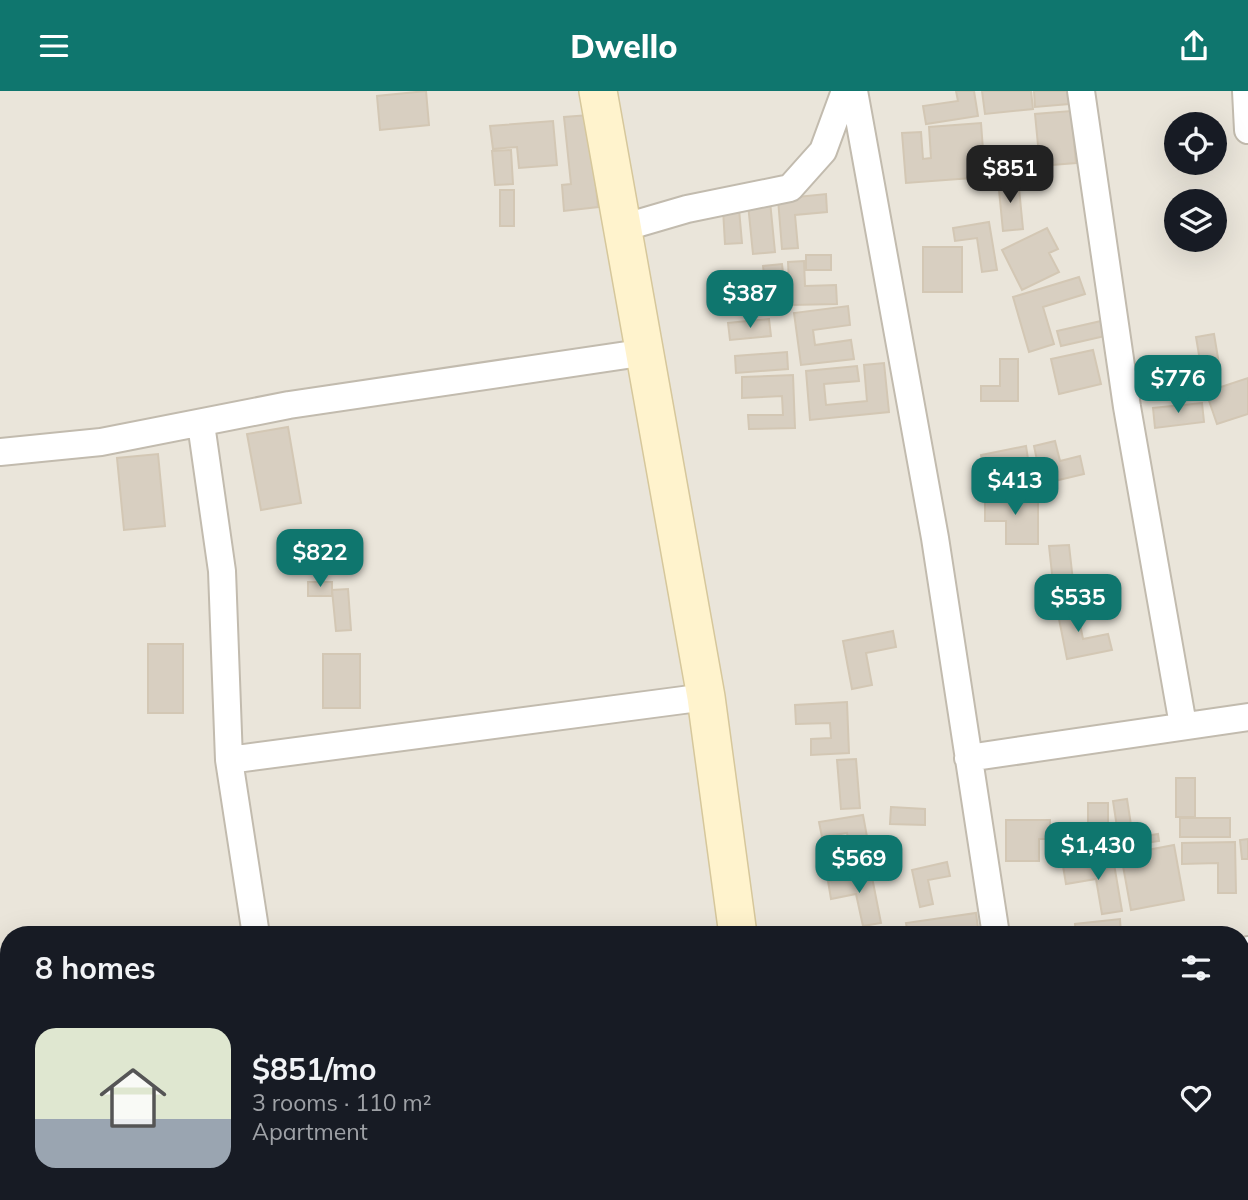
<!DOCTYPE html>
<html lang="en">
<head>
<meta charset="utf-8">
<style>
	body { margin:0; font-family:Mulish,sans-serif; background:#242831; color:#f1f3f6; height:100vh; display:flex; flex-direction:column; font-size:26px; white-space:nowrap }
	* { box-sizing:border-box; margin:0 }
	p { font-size:23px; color:#9ea1a6 }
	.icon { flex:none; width:38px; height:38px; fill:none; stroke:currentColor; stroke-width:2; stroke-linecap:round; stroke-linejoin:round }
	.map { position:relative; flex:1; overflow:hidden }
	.side { position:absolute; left:0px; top:835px; width:1250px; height:275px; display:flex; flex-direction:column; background:#171b24; border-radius:28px 28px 0 0; box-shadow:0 7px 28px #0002 }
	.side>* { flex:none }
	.controls { position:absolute; left:1164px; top:21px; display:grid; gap:14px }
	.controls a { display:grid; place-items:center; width:63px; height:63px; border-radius:50%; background:#171b24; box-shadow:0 7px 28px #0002; font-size:35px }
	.price { position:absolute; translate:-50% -60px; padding:0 16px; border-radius:14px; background:#0f766e; color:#fff; font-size:23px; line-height:46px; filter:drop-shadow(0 2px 4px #0008) }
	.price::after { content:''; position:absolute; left:50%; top:42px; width:21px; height:16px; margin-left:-10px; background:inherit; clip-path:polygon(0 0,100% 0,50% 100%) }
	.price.active { background:#222; color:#fff }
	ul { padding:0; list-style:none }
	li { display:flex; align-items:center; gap:21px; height:175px; padding:0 35px }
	li span { display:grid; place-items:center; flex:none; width:196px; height:140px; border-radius:21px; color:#555 }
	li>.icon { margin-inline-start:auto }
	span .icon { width:84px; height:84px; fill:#fffc; stroke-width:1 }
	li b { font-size:30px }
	h2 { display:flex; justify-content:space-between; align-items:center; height:84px; padding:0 35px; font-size:30px }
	header { display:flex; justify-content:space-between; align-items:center; height:91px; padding:0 35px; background:#0f766e; color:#fff; font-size:32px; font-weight:800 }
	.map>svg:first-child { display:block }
</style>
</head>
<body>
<header><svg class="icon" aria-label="menu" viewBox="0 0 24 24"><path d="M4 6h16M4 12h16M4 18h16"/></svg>Dwello<svg class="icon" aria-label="share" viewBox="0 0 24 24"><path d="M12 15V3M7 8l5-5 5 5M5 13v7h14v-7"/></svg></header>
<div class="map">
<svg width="1248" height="1109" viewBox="0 0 1248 1109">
	<rect width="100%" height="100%" fill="#f6f3ec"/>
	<path fill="#eae5da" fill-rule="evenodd" d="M0 0H1248V1109H0ZM1176 33H1214V72H1176ZM1176 110H1214V149H1176ZM9 844H1241V1101H9Z"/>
	<path fill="#d8cfc1" stroke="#d3c7b4" stroke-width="2" d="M426 0 429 34 380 39 377 5Z
		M956 0H974L978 25 926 33 923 15 958 10Z
		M982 0H1031L1033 18 985 23Z
		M1034 0H1068L1069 13 1035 16Z
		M1071 20 1076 72 1040 75 1035 23Z
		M589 24 598 116 564 120 562 94 571 93 564 26Z
		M553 30 557 74 519 77 517 56 493 58 490 35Z
		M981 32 985 86 906 92 902 42 921 41 923 68 931 67 929 36Z
		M511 59 513 93 495 94 492 60Z
		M1018 87 1023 138 1003 140 998 89Z
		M500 99H514V135H500Z
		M826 103 827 121 795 124 798 157 782 158 778 108Z
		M770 110 775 161 753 163 748 113Z
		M723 118H739L742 152 725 153Z
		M989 131 997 179 982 181 977 147 955 150 953 137Z
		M1047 137 1058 158 1049 162 1059 181 1022 199 1002 159Z
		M923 156H962V201H923Z
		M806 164H831V179H806Z
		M804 170 805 195 836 194 837 213 790 214 788 171Z
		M782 173 786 207 767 210 763 175Z
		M1079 186 1085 203 1043 216 1054 253 1029 261 1013 206Z
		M848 215 850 234 813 239 815 254 851 249 854 268 801 274 794 222Z
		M769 228 771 245 730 249 728 232Z
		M1101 230 1105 245 1061 255 1057 240Z
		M1214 243 1220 279 1202 282 1196 246Z
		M1093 259 1101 293 1059 303 1051 268Z
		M787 261 788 278 736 282 735 265Z
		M1000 268H1018V310H981V295H1000Z
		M884 272 889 321 810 329 806 280 857 275 859 290 824 293 826 314 867 310 864 274Z
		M793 284 795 337 749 338 748 324H783L782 305 742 307V286Z
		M1248 287V323L1217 333 1206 301Z
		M1202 312 1204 331 1155 337 1153 317Z
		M288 336 301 412 261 419 247 343Z
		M1055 350 1060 370 1080 365 1084 383 1042 393 1034 355Z
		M1026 355 1032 394 987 400 981 364Z
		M158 363 165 435 124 439 117 367Z
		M985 404H1038V453H1006V430H985Z
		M1069 454 1074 499 1054 501 1049 455Z
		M308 491H332V505H308Z
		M348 498 351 539 336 540 332 499Z
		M1075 509 1083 548 1108 543 1112 559 1067 568 1056 513Z
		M893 540 896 556 866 562 872 594 852 598 843 550Z
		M148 553H183V622H148Z
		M323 563H360V617H323Z
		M847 611 849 662 811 664V648L831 647 830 632 796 633 795 614Z
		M856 668 860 717 841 718 837 669Z
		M1176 687H1195V726H1176Z
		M1127 708 1133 747 1158 743 1159 750 1120 756 1113 710Z
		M1088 712H1108V763H1075V746H1088Z
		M891 716 925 718V734L890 733Z
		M863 724 872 773 829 781 826 767 851 762 847 742 822 746 819 731Z
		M1180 727H1230V746H1180Z
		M1006 729H1050V748H1039V770H1006Z
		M1248 748V768H1242L1240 749Z
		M1235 751 1236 802H1218V772L1182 773V752Z
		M1174 754 1184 809 1131 819 1121 764Z
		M1113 767 1122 820 1102 823 1096 788 1066 793 1063 775Z
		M947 771 950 785 928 789 933 813 920 816 912 779Z
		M871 781 881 832 863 835 856 803 831 808 828 790Z
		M976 822 979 844H908L906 832Z
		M1120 828 1121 844H1076L1075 833Z"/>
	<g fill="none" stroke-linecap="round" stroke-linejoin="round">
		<defs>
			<path id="street" d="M854 0 935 447 996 844
				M1081 0 1127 316 1183 634
				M1246 0 1248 39
				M622 137 687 118 790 97 823 60 845 0
				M201 333 222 480 229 669 256 844
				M0 361 101 351 289 314 647 261
				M968 667 1248 626
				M229 669 706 606
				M1241 861 1248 859
				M306 1101 310 1109
				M797 1109V1101"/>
			<path id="secondary" d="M598 0 706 606 738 844
				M505 1109 530 1101"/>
		</defs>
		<use href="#street" stroke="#c2bbae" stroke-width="30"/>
		<use href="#secondary" stroke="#d6c79b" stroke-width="40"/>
		<use href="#street" stroke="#fff" stroke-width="26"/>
		<use href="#secondary" stroke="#fff3cd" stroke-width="37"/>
	</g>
</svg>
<div class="controls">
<a><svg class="icon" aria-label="locate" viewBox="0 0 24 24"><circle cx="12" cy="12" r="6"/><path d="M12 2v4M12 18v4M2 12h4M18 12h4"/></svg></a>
<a><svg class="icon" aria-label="layers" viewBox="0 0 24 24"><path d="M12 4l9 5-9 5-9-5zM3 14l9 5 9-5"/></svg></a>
</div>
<b class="price active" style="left:1010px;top:114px">$851</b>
<b class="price" style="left:750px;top:239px">$387</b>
<b class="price" style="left:1178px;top:324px">$776</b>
<b class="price" style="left:1015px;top:426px">$413</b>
<b class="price" style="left:320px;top:498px">$822</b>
<b class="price" style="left:1078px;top:543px">$535</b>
<b class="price" style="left:1098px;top:791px">$1,430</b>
<b class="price" style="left:859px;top:804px">$569</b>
<section class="side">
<h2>8 homes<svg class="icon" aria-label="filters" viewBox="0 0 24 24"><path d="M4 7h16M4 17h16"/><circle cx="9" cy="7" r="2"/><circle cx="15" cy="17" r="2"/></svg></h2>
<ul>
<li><span style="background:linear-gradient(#dfe7d0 65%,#9aa5b1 0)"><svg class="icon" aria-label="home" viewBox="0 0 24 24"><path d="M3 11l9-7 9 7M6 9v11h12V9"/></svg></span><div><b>$851/mo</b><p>3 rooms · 110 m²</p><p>Apartment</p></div><svg class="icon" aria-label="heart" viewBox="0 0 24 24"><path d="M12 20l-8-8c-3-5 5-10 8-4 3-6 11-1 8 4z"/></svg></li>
</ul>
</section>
</div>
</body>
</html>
